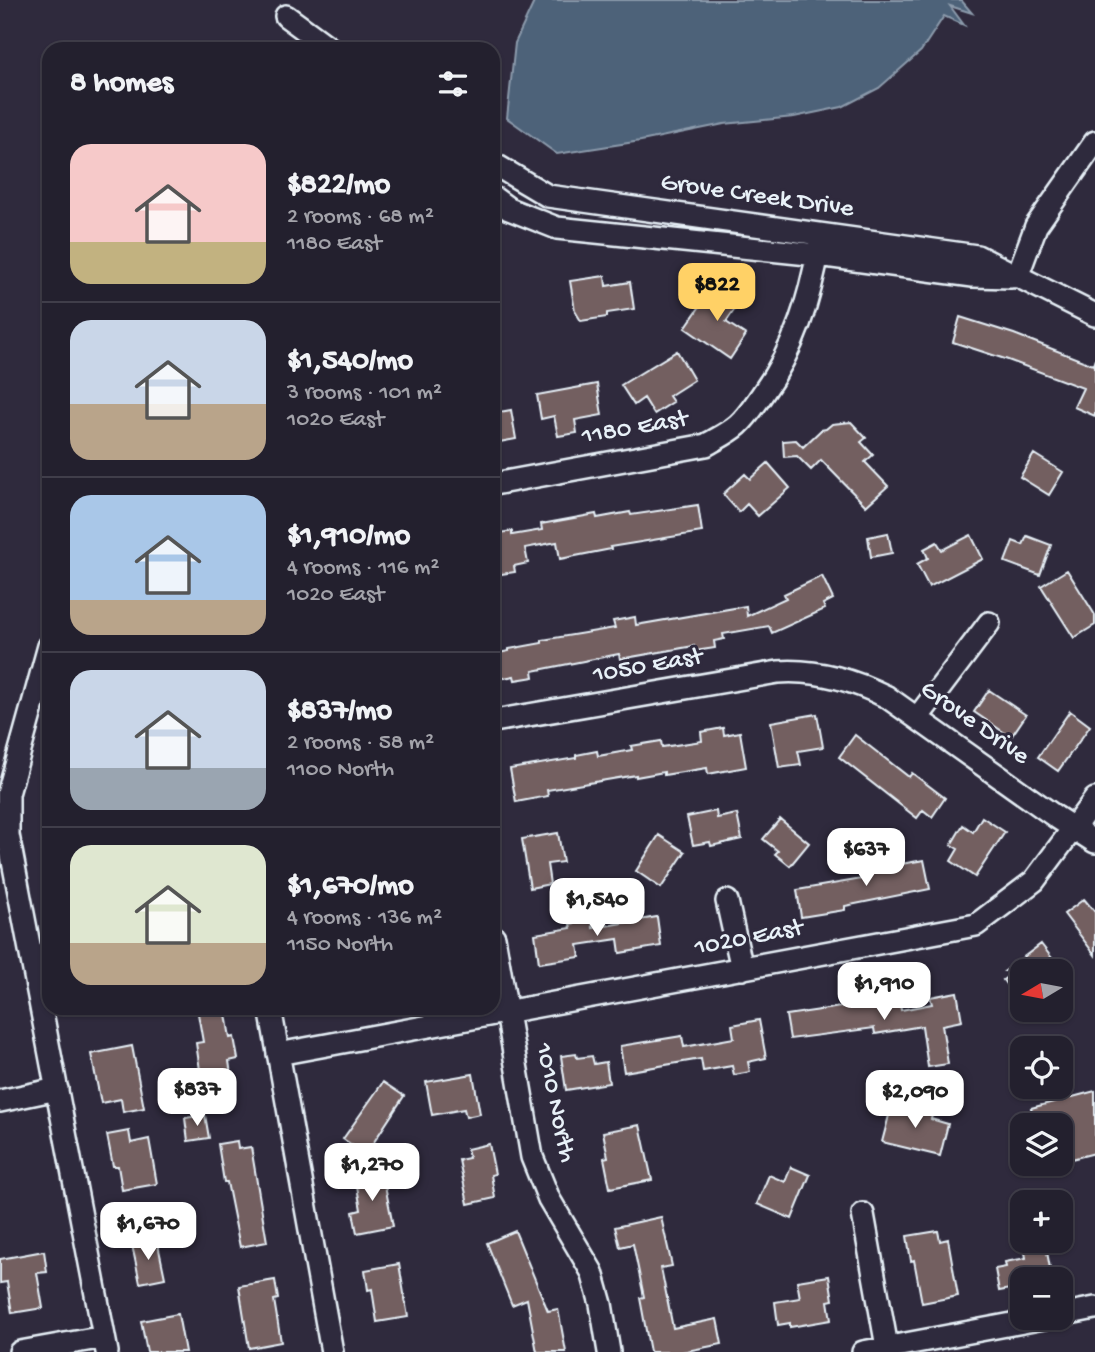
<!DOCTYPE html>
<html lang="en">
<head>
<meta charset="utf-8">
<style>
	body { margin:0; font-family:"Gochi Hand",sans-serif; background:#2f2d3a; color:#f1f3f6; height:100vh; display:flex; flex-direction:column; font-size:26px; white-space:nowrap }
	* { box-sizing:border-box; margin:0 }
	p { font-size:23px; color:#a3a3aa }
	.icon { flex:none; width:38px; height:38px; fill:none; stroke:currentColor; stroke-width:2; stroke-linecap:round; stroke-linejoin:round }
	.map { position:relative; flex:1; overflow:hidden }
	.details { position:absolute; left:42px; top:42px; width:458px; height:973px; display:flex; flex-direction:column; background:#23202e; border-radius:21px; box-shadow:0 2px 5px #0004,0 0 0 2px #403e4a }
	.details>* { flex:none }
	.needle { width:46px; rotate:260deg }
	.controls { position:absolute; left:1010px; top:959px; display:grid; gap:14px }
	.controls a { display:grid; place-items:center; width:63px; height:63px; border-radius:14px; background:#23202e; box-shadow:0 2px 5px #0004,0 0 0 2px #403e4a; font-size:35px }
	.price { position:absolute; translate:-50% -60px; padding:0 16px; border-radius:14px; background:#fff; color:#222; font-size:23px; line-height:46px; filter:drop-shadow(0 2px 4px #0008) }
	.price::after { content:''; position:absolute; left:50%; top:42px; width:21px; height:16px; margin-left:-10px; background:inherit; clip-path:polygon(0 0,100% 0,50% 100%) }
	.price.active { background:#ffd166; color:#111 }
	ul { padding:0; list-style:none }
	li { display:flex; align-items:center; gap:21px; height:175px; padding:0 28px }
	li+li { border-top:2px solid #403e4a }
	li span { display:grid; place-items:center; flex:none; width:196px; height:140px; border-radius:21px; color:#555 }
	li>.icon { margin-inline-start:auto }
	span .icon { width:84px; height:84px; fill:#fffc; stroke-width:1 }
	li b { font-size:30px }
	h2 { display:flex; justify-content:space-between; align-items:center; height:84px; padding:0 28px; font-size:30px }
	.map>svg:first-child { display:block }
</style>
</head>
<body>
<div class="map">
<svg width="1095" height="1352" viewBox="0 0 1095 1352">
	<rect width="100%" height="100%" fill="#2f2a3d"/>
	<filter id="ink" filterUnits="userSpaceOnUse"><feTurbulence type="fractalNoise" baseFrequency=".0143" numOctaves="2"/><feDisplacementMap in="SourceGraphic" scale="14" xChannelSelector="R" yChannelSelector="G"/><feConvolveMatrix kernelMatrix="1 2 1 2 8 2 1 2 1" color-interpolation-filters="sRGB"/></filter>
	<g filter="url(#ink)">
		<path fill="#4e6279" stroke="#8c9bac" stroke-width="2" d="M535 0H961L972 13 950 6 964 25 944 16 921 51 879 88 842 107 794 117 724 124 641 141 557 154 507 118 515 43Z"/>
		<path fill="#735e60" stroke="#e8f1f8" stroke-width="2" d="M605 276 606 286 630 282 634 309 607 313V317L581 321 575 311 570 281Z
			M714 286 739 303 726 322 746 335 730 359 685 328Z
			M960 317 1014 334 1093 365 1095 359V416L1074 407 1083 388 1008 360 953 342Z
			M677 351 694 380 669 396 673 402 654 414 644 398 634 405 621 385Z
			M597 384 602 415 575 420 577 433 558 436 554 416 541 419 537 395Z
			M511 410 516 439 494 443V413Z
			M851 422 866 438 861 442 873 455 865 462 888 486 866 506 821 460 811 470 797 456 784 457 783 441 796 440 803 447 821 430 826 429 832 424Z
			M1034 454 1063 472 1049 495 1020 477Z
			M768 463 790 488 758 516 747 504 739 512 723 494 745 474 750 479Z
			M698 505 702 532 610 547 611 549 560 559 557 542 525 548 528 563 514 566 515 572 494 575V534L512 531V535L542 530 541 524 596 514 597 518 630 512 631 515Z
			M888 533 892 553 871 557 868 537Z
			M971 535 983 559 929 587 917 564 928 558 924 549 937 542 942 550Z
			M1027 536 1051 545 1040 575 1005 562 1013 541 1023 545Z
			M1067 570 1095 615V625L1074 638 1041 586Z
			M822 576 833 599 823 604 825 609 772 633 769 626 723 634 724 639 714 641 715 648 695 651 694 646 620 659 619 654 533 671 534 677 515 680 514 676 494 680V654L509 651V649L542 643V640L615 628 613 621 635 617 636 625 746 606 747 616 786 598 784 594Z
			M989 690 1026 715 1011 737 974 712Z
			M1070 711 1090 726 1058 771 1038 757Z
			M817 714 823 747 798 751 801 765 779 768 771 722Z
			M723 728 724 735 740 732 746 767 708 774 707 768 664 775V772L636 777V775L547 790 548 796 516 802 510 769 576 758V755L597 751 598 756 632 750 631 746 661 741 662 747 702 741 701 732Z
			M855 735 909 777 912 773 945 798 932 817 923 810 917 818 839 757Z
			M716 811 717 818 737 814 742 839 711 846 710 842 693 845 687 817Z
			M982 817 1005 832 975 877 951 861 958 849 951 845 963 825 973 832Z
			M780 819 809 843 790 866 775 854 778 851 763 839Z
			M558 833 563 862 547 864 550 884 530 888 522 839Z
			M659 835 685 852 661 888 636 871Z
			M899 856 901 864 924 860 930 889 845 906V910L801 917 797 890 862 879 861 875 879 872 877 861Z
			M1084 899 1095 912V955L1064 914Z
			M657 917 661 946 620 953 618 939 578 945 580 957 539 963 535 934 571 928 570 924 592 920 593 928Z
			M1041 944 1062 971H1022V1006L1003 980 1015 971H1005Z
			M957 992 962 1021 942 1025 948 1064 928 1067 922 1026 875 1034 874 1028 790 1039 786 1015 882 1001 883 1008 900 1005 901 1010 932 1004 930 997Z
			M197 1008H225L230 1038 234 1037 238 1059 229 1061 233 1089 195 1095 191 1071 200 1070 196 1043 203 1042Z
			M759 1020 766 1058 748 1062 750 1072 734 1075 732 1066 703 1071 701 1059 624 1072 620 1046 682 1036 684 1047 734 1038 732 1025Z
			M132 1046 144 1108 123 1112 121 1099 101 1103 91 1054Z
			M576 1054 577 1058 592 1056 594 1064 606 1062 609 1083 566 1090 561 1056Z
			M473 1074 480 1114 466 1117 464 1109 432 1115 426 1082Z
			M383 1082 404 1096 366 1154 343 1139Z
			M1095 1091V1153L1060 1162V1125H1035L1031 1108Z
			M892 1104 917 1111 918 1104 934 1108 931 1119 948 1124 940 1156 882 1142Z
			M205 1115 209 1138 188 1141 185 1118Z
			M640 1125 652 1180 610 1188 604 1158 608 1157 603 1132Z
			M129 1131 131 1143 149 1139 157 1184 122 1190 118 1166H113L107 1135Z
			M237 1141 238 1149 251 1147 267 1242 240 1247 227 1182H224L218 1144Z
			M489 1144 495 1174 491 1175 495 1198 468 1204 459 1160 469 1158 467 1149Z
			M791 1167 810 1175 792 1219 757 1204 769 1175 785 1182Z
			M382 1170 393 1226 357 1233 353 1212 361 1210 355 1175Z
			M661 1217 672 1266 661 1268 673 1328 717 1319 722 1344 682 1352H650L640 1298 644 1297 633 1244 620 1247 615 1227Z
			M515 1231 548 1311 558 1309 566 1352H537L527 1299 512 1305 487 1243Z
			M938 1231 940 1241 948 1239 958 1296 922 1303 914 1260 911 1261 907 1236Z
			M157 1240 165 1278 140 1283 132 1245Z
			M1023 1241H1045L1052 1279H1022V1287L999 1291 995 1269 1006 1267 1005 1262 1026 1258Z
			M44 1251 47 1272 37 1273 43 1308 12 1313 7 1282 0 1283V1259Z
			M399 1264 408 1317 377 1322 372 1289 368 1290 365 1270Z
			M829 1276 833 1300 828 1301 831 1320 790 1327V1323L778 1325 775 1302 800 1298 797 1281Z
			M275 1280 278 1299 274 1300 281 1342 249 1348 239 1286Z
			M178 1314 185 1352H147L141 1321Z"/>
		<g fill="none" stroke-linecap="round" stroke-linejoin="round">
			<defs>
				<path id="minor" d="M286 16 331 49
					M494 164 548 196 977 256 1095 315
					M494 198 509 209 557 228 818 255 973 276 1011 277
					M1017 277 1036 226 1095 142
					M494 484 706 445C716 439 729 433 738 425 747 417 754 406 761 396 795 349 810 299 820 242
					M49 646 8 794V835L107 1352
					M918 717 989 623
					M494 721 778 672C817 669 853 680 887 697L1056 817 1095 842
					M727 901 742 969
					M494 937 532 1157 549 1199 592 1272 601 1304 609 1352
					M270 1008 332 1352
					M278 1054 976 925 1034 881 1095 799
					M0 1101 57 1089
					M863 1214 887 1347
					M1060 1315 1095 1308
					M20 1352 104 1337
					M863 1352 1044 1318"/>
			</defs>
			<use href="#minor" stroke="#e8f1f8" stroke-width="26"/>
			<use href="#minor" stroke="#2f2a3d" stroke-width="21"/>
		</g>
	</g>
	<g text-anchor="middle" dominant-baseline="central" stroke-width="6" stroke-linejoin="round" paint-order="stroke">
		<g font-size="26" fill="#e8f1f8" stroke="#2f2a3d">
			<text transform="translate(757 197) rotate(8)">Grove Creek Drive</text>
			<text transform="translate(635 429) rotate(-10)">1180 East</text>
			<text transform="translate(648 667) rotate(-10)">1050 East</text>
			<text transform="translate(974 724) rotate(35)">Grove Drive</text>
			<text transform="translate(749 939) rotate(-11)">1020 East</text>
			<text transform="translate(554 1103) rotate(78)">1010 North</text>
		</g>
	</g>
</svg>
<div class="controls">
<a><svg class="needle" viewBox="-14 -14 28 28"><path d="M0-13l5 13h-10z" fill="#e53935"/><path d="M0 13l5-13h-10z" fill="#a3a3aa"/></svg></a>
<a><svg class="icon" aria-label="locate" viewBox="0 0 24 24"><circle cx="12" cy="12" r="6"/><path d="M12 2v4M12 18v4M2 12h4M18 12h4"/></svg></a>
<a><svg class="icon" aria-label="layers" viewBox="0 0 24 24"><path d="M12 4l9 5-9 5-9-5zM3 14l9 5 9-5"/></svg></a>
<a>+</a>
<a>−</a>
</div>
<b class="price active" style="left:717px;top:323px">$822</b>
<b class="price" style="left:866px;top:888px">$637</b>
<b class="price" style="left:597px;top:938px">$1,540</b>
<b class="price" style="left:884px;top:1022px">$1,910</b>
<b class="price" style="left:197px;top:1128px">$837</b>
<b class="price" style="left:915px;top:1130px">$2,090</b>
<b class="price" style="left:372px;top:1203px">$1,270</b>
<b class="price" style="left:148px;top:1262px">$1,670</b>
<section class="details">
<h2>8 homes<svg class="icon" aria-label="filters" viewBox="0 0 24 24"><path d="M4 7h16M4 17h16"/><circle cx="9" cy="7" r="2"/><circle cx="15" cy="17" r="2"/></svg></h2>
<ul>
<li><span style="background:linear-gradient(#f6c9c9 70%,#c2b280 0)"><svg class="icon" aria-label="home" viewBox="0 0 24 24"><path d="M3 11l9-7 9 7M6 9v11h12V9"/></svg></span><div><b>$822/mo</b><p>2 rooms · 68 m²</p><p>1180 East</p></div></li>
<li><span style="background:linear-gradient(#c9d6e8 60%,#b9a48a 0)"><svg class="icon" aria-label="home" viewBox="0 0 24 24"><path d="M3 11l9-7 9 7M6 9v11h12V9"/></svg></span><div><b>$1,540/mo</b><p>3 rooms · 101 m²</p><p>1020 East</p></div></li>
<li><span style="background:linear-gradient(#a9c7e8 75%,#b9a48a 0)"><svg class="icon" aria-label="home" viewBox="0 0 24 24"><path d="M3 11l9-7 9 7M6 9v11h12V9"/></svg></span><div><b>$1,910/mo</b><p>4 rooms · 116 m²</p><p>1020 East</p></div></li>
<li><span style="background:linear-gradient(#c9d6e8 70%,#9aa5b1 0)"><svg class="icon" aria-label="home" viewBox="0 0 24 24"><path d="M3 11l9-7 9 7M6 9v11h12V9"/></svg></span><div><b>$837/mo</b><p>2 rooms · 58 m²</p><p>1100 North</p></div></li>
<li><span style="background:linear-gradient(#dfe7d0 70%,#b9a48a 0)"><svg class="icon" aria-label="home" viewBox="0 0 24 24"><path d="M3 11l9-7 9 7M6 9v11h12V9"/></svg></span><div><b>$1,670/mo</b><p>4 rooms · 136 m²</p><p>1150 North</p></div></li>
</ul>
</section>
</div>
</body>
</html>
